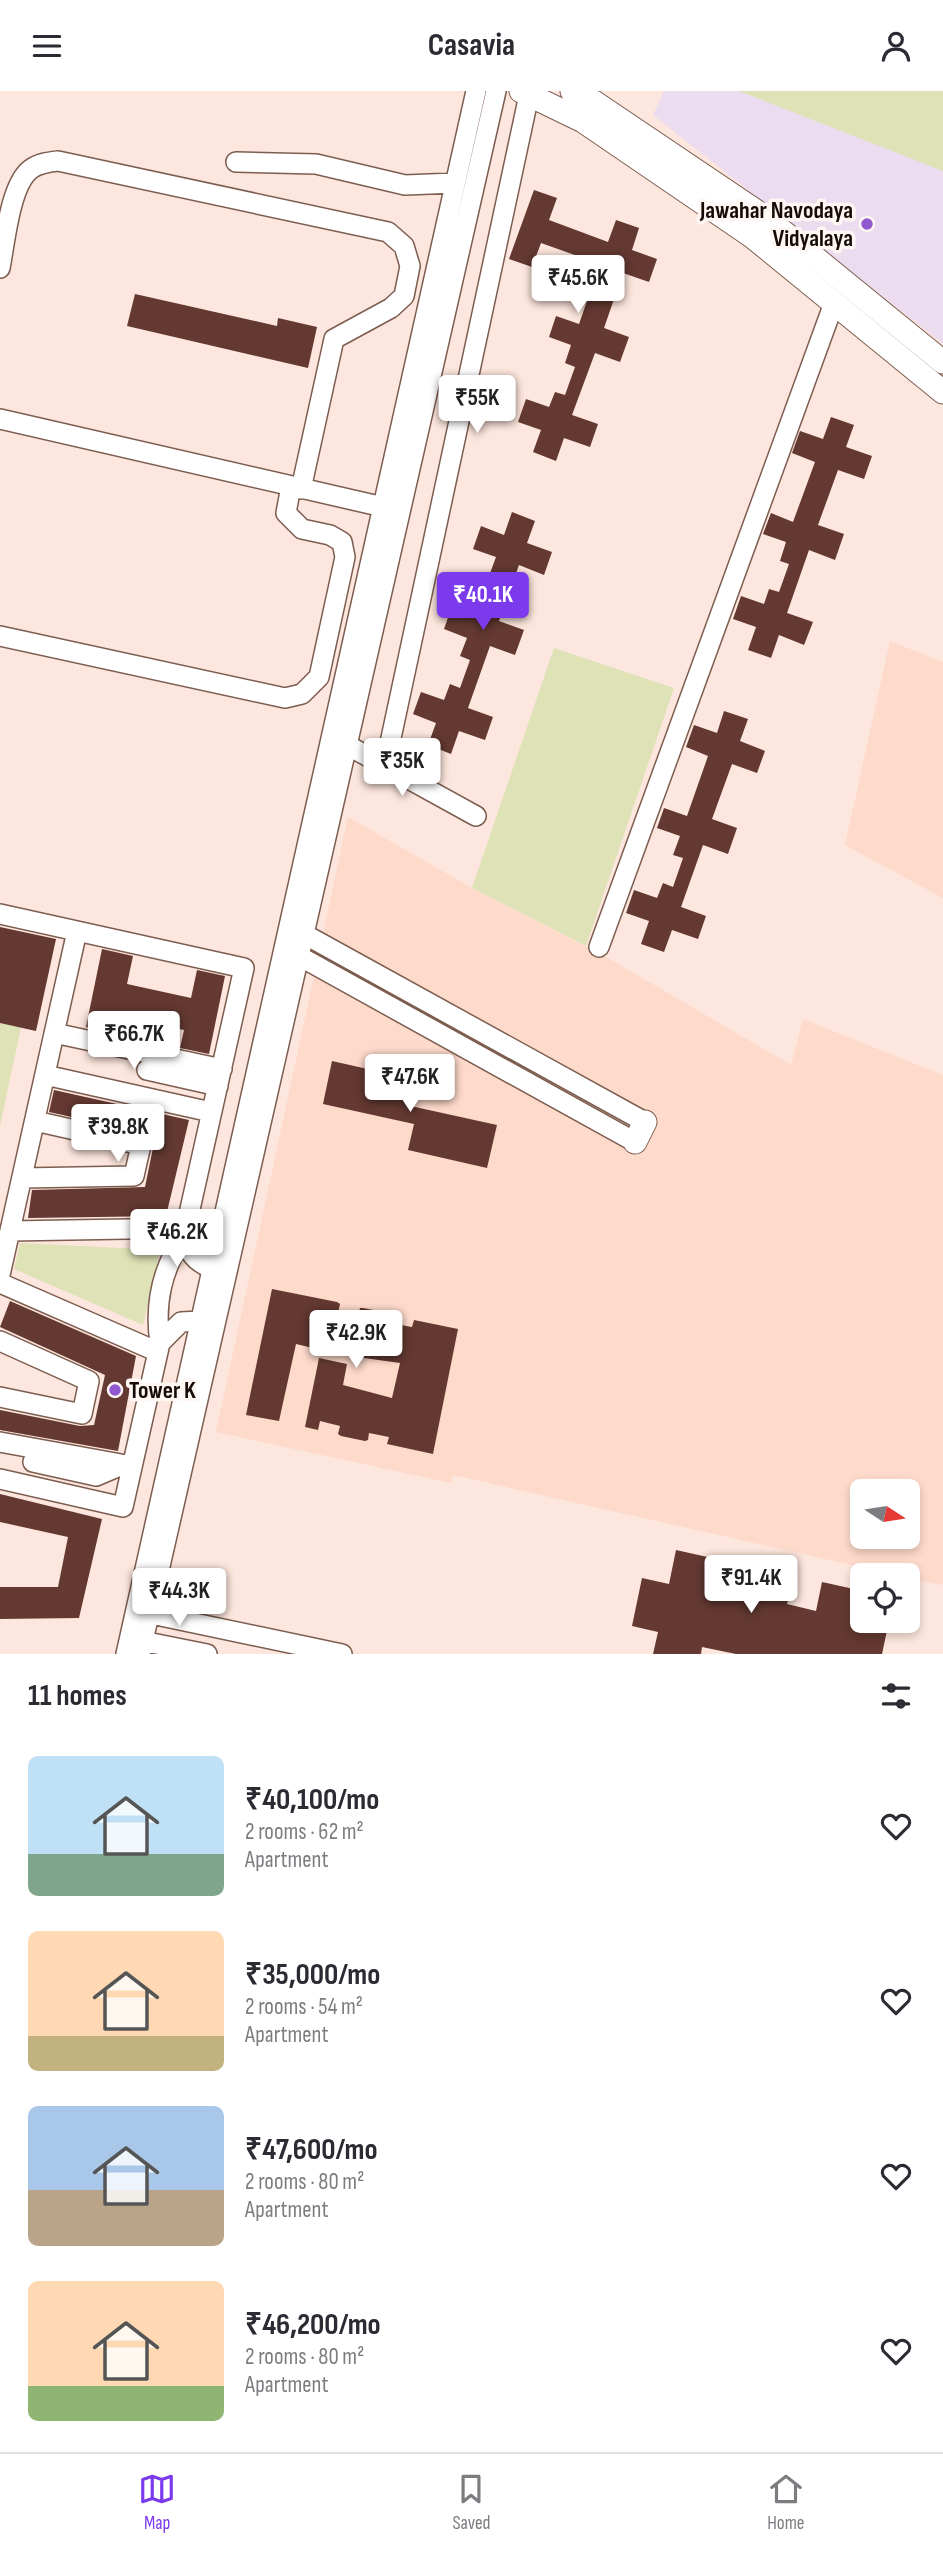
<!DOCTYPE html>
<html lang="en">
<head>
<meta charset="utf-8">
<style>
	body { margin:0; font-family:"Sofia Sans Condensed",sans-serif; background:#f7f7f7; color:#2b2b33; height:100vh; display:flex; flex-direction:column; font-size:26px; white-space:nowrap }
	* { box-sizing:border-box; margin:0 }
	p { font-size:23px; color:#7c7c81 }
	.icon { flex:none; width:38px; height:38px; fill:none; stroke:currentColor; stroke-width:2; stroke-linecap:round; stroke-linejoin:round }
	.map { position:relative; height:1563px; overflow:hidden }
	.drawer { display:flex; flex-direction:column; background:#fff; flex:1 }
	.drawer>* { flex:none }
	.needle { width:46px; rotate:102deg }
	.fabs { position:absolute; left:850px; top:1388px; display:grid; gap:14px }
	.fabs a { display:grid; place-items:center; width:70px; height:70px; border-radius:10px; background:#fff; box-shadow:0 4px 10px #0003; font-size:35px }
	.price { position:absolute; translate:-50% -60px; padding:0 16px; border-radius:7px; background:#fff; color:#222; font-size:23px; line-height:46px; filter:drop-shadow(0 2px 4px #0008) }
	.price::after { content:''; position:absolute; left:50%; top:42px; width:21px; height:16px; margin-left:-10px; background:inherit; clip-path:polygon(0 0,100% 0,50% 100%) }
	.price.on { background:#7c3aed; color:#fff }
	ul { padding:0; list-style:none }
	li { display:flex; align-items:center; gap:21px; height:175px; padding:0 28px }
	li span { display:grid; place-items:center; flex:none; width:196px; height:140px; border-radius:10px; color:#555 }
	li>.icon { margin-inline-start:auto }
	span .icon { width:84px; height:84px; fill:#fffc; stroke-width:1 }
	li b { font-size:30px }
	h2 { display:flex; justify-content:space-between; align-items:center; height:84px; padding:0 28px; font-size:30px }
	header { display:flex; justify-content:space-between; align-items:center; height:91px; padding:0 28px; background:#fff; font-size:32px; font-weight:700 }
	.menu { display:flex; justify-content:space-around; align-items:center; height:98px; border-top:2px solid #e1e1e2; background:#fff; font-size:19px; color:#7c7c81 }
	.menu a { display:grid; justify-items:center; gap:4px }
	.menu .on { color:#7c3aed }
	.map>svg:first-child { display:block }
</style>
</head>
<body>
<header><svg class="icon" aria-label="menu" viewBox="0 0 24 24"><path d="M4 6h16M4 12h16M4 18h16"/></svg>Casavia<svg class="icon" aria-label="person" viewBox="0 0 24 24"><circle cx="12" cy="8" r="4"/><path d="M4 21q1-7 8-7t8 7"/></svg></header>
<div class="map">
<svg width="943" height="1563" viewBox="0 0 943 1563">
	<rect width="100%" height="100%" fill="#fde6dd"/>
	<path fill="#fedacb" fill-rule="evenodd" d="M890 550 943 571V807L845 754Z
		M348 726 472 797 608 867 791 974 803 928 943 984V1494L908 1487V1484H896L453 1384 451 1392 216 1341ZM863 1400H908V1446H863Z"/>
	<path fill="#ebdcef" d="M664 0H943V253L653 24Z"/>
	<path fill="#dee2b6" d="M739 0H943V80Z
		M554 557 674 597 586 855 472 797Z
		M0 932 21 936 0 1035Z
		M20 1152 160 1159 143 1234 14 1178Z"/>
	<path fill="#633931" d="M534 99 557 107 549 129 608 151 616 129 639 137 632 159 657 168 649 191 623 182 604 237 629 246 620 271 595 262 572 324 598 333 590 356 564 347 556 370 533 361 541 339 518 331 526 308 549 316 555 301 565 304 575 276 565 272 571 254 549 246 556 225 579 233 600 173 541 152 532 176 509 168Z
		M135 203 277 235 278 227 317 236 308 277 127 235Z
		M831 326 854 334 846 356 872 365 864 388 838 379 818 434 844 443 835 469 809 459 787 522 813 531 804 554 779 544 771 567 748 559 756 536 733 528 741 505 764 513 769 498 779 501 789 473 780 470 786 451 763 443 771 422 793 431 815 371 792 362 800 340 823 348Z
		M512 421 535 430 527 452 552 461 544 484 519 474 499 530 524 539 515 564 490 555 468 617 493 626 485 649 459 640 451 663 428 654 436 632 413 623 421 601 444 609 450 593 460 597 470 569 460 565 467 547 444 538 451 518 474 526 496 466 473 458 481 435 504 444Z
		M724 620 748 628 740 650 765 660 757 682 732 673 712 728 737 737 728 763 703 754 681 816 706 825 698 848 672 839 664 861 641 853 649 830 626 822 634 799 657 807 663 792 673 796 683 767 673 764 680 745 657 737 664 717 687 725 708 665 686 656 694 634 717 642Z
		M0 836 56 848 36 940 0 932Z
		M102 858 133 865 127 893 191 907 197 879 225 885 209 963 180 957 184 939 119 926 116 943 86 936Z
		M332 970 412 988 406 1014 497 1034 487 1077 408 1059 414 1033 323 1013Z
		M54 999 189 1029 166 1125 28 1127 32 1099 145 1096 153 1057 155 1046 144 1042 49 1021Z
		M272 1198 337 1211 340 1213 338 1222 358 1226 360 1217H363L389 1222 392 1224 390 1232 412 1236 414 1229 458 1238 433 1363 387 1353 389 1346 369 1342 368 1349 365 1350 341 1345 338 1343 340 1335 320 1330 318 1339 305 1336 319 1267 347 1273 343 1294 392 1307 400 1272 350 1265 352 1255 332 1251 330 1261 296 1253 279 1330 246 1324Z
		M10 1210 136 1265 118 1360 0 1339V1319L80 1335 94 1334 105 1284 0 1236Z
		M0 1403 102 1428 79 1527 0 1528V1496H58L68 1446 0 1431Z
		M676 1459 721 1469 715 1497 748 1505 755 1477 794 1485 787 1513 816 1520 822 1491 863 1500V1530L888 1535 882 1563H736L702 1556 701 1563H653L658 1541 632 1535 642 1487 669 1493Z"/>
	<g fill="none" stroke-linecap="round" stroke-linejoin="round">
		<defs>
			<path id="minor" d="M236 71 316 73 405 94 455 92
				M0 177C5 152 10 93 31 78 39 72 49 71 58 70L388 141 404 155 410 175 404 205 391 217 334 248 301 398
				M0 328 392 418
				M0 545 285 607 302 603 319 586 345 466 342 451 330 444 302 438 286 422 291 395
				M347 654 476 725
				M385 675 529 4
				M0 823 244 877 184 1145C162 1178 154 1212 160 1252L123 1416 0 1388
				M304 843 645 1031
				M599 856 834 212
				M299 865 635 1051
				M54 942 222 978
				M147 979 218 995
				M45 984 211 1021
				M22 1087 134 1085 141 1054 35 1030
				M10 1140 186 1137
				M184 1145C188 1161 195 1171 211 1177
				M0 1184 77 840
				M0 1192 158 1261
				M0 1250 89 1290 82 1323 0 1306
				M160 1252 181 1231 200 1230
				M0 1351 132 1375
				M33 1371 96 1385 122 1374
				M137 1520 342 1563
				M132 1548 207 1563
				M126 1563 476 0
				M140 1563 496 0"/>
			<path id="major" d="M521 0 583 30 753 146 943 301
				M572 0 594 11 766 127 943 271
				M635 1051 645 1031"/>
		</defs>
		<use href="#minor" stroke="#7c5d4f" stroke-width="22"/>
		<use href="#major" stroke="#7c5d4f" stroke-width="25"/>
		<use href="#minor" stroke="#fff" stroke-width="19"/>
		<use href="#major" stroke="#fff" stroke-width="23"/>
	</g>
	<g fill="#9158d0" stroke="#fff7f4" stroke-width="2.5">
		<circle cx="867" cy="133" r="7"/>
		<circle cx="115" cy="1299" r="7"/>
	</g>
	<g text-anchor="middle" dominant-baseline="central" stroke-width="7" stroke-linejoin="round" paint-order="stroke">
		<g font-size="24" font-weight="bold" fill="#160b06" stroke="#fff7f4" text-anchor="end">
			<text x="853" y="119">Jawahar Navodaya<tspan x="853" dy="28">Vidyalaya</tspan></text>
			<text x="129" y="1299" text-anchor="start">Tower K</text>
		</g>
	</g>
</svg>
<div class="fabs">
<a><svg class="needle" viewBox="-14 -14 28 28"><path d="M0-13l5 13h-10z" fill="#e53935"/><path d="M0 13l5-13h-10z" fill="#7c7c81"/></svg></a>
<a><svg class="icon" aria-label="locate" viewBox="0 0 24 24"><circle cx="12" cy="12" r="6"/><path d="M12 2v4M12 18v4M2 12h4M18 12h4"/></svg></a>
</div>
<b class="price" style="left:578px;top:224px">₹45.6K</b>
<b class="price" style="left:477px;top:344px">₹55K</b>
<b class="price on" style="left:483px;top:541px">₹40.1K</b>
<b class="price" style="left:402px;top:707px">₹35K</b>
<b class="price" style="left:134px;top:980px">₹66.7K</b>
<b class="price" style="left:410px;top:1023px">₹47.6K</b>
<b class="price" style="left:118px;top:1073px">₹39.8K</b>
<b class="price" style="left:177px;top:1178px">₹46.2K</b>
<b class="price" style="left:356px;top:1279px">₹42.9K</b>
<b class="price" style="left:751px;top:1524px">₹91.4K</b>
<b class="price" style="left:179px;top:1537px">₹44.3K</b>
</div>
<section class="drawer">
<h2>11 homes<svg class="icon" aria-label="filters" viewBox="0 0 24 24"><path d="M4 7h16M4 17h16"/><circle cx="9" cy="7" r="2"/><circle cx="15" cy="17" r="2"/></svg></h2>
<ul>
<li><span style="background:linear-gradient(#bfe0f5 70%,#7fa58c 0)"><svg class="icon" aria-label="home" viewBox="0 0 24 24"><path d="M3 11l9-7 9 7M6 9v11h12V9"/></svg></span><div><b>₹40,100/mo</b><p>2 rooms · 62 m²</p><p>Apartment</p></div><svg class="icon" aria-label="heart" viewBox="0 0 24 24"><path d="M12 20l-8-8c-3-5 5-10 8-4 3-6 11-1 8 4z"/></svg></li>
<li><span style="background:linear-gradient(#ffd9b3 75%,#c2b280 0)"><svg class="icon" aria-label="home" viewBox="0 0 24 24"><path d="M3 11l9-7 9 7M6 9v11h12V9"/></svg></span><div><b>₹35,000/mo</b><p>2 rooms · 54 m²</p><p>Apartment</p></div><svg class="icon" aria-label="heart" viewBox="0 0 24 24"><path d="M12 20l-8-8c-3-5 5-10 8-4 3-6 11-1 8 4z"/></svg></li>
<li><span style="background:linear-gradient(#a9c7e8 60%,#b9a48a 0)"><svg class="icon" aria-label="home" viewBox="0 0 24 24"><path d="M3 11l9-7 9 7M6 9v11h12V9"/></svg></span><div><b>₹47,600/mo</b><p>2 rooms · 80 m²</p><p>Apartment</p></div><svg class="icon" aria-label="heart" viewBox="0 0 24 24"><path d="M12 20l-8-8c-3-5 5-10 8-4 3-6 11-1 8 4z"/></svg></li>
<li><span style="background:linear-gradient(#ffd9b3 75%,#8fb573 0)"><svg class="icon" aria-label="home" viewBox="0 0 24 24"><path d="M3 11l9-7 9 7M6 9v11h12V9"/></svg></span><div><b>₹46,200/mo</b><p>2 rooms · 80 m²</p><p>Apartment</p></div><svg class="icon" aria-label="heart" viewBox="0 0 24 24"><path d="M12 20l-8-8c-3-5 5-10 8-4 3-6 11-1 8 4z"/></svg></li>
</ul>
</section>
<nav class="menu">
<a class="on"><svg class="icon" aria-label="map" viewBox="0 0 24 24"><path d="M3 6l6-2 6 2 6-2v14l-6 2-6-2-6 2zM9 4v14M15 6v14"/></svg>Map</a>
<a><svg class="icon" aria-label="saved" viewBox="0 0 24 24"><path d="M7 4h10v16l-5-4-5 4z"/></svg>Saved</a>
<a><svg class="icon" aria-label="home" viewBox="0 0 24 24"><path d="M3 11l9-7 9 7M6 9v11h12V9"/></svg>Home</a>
</nav>
</body>
</html>
